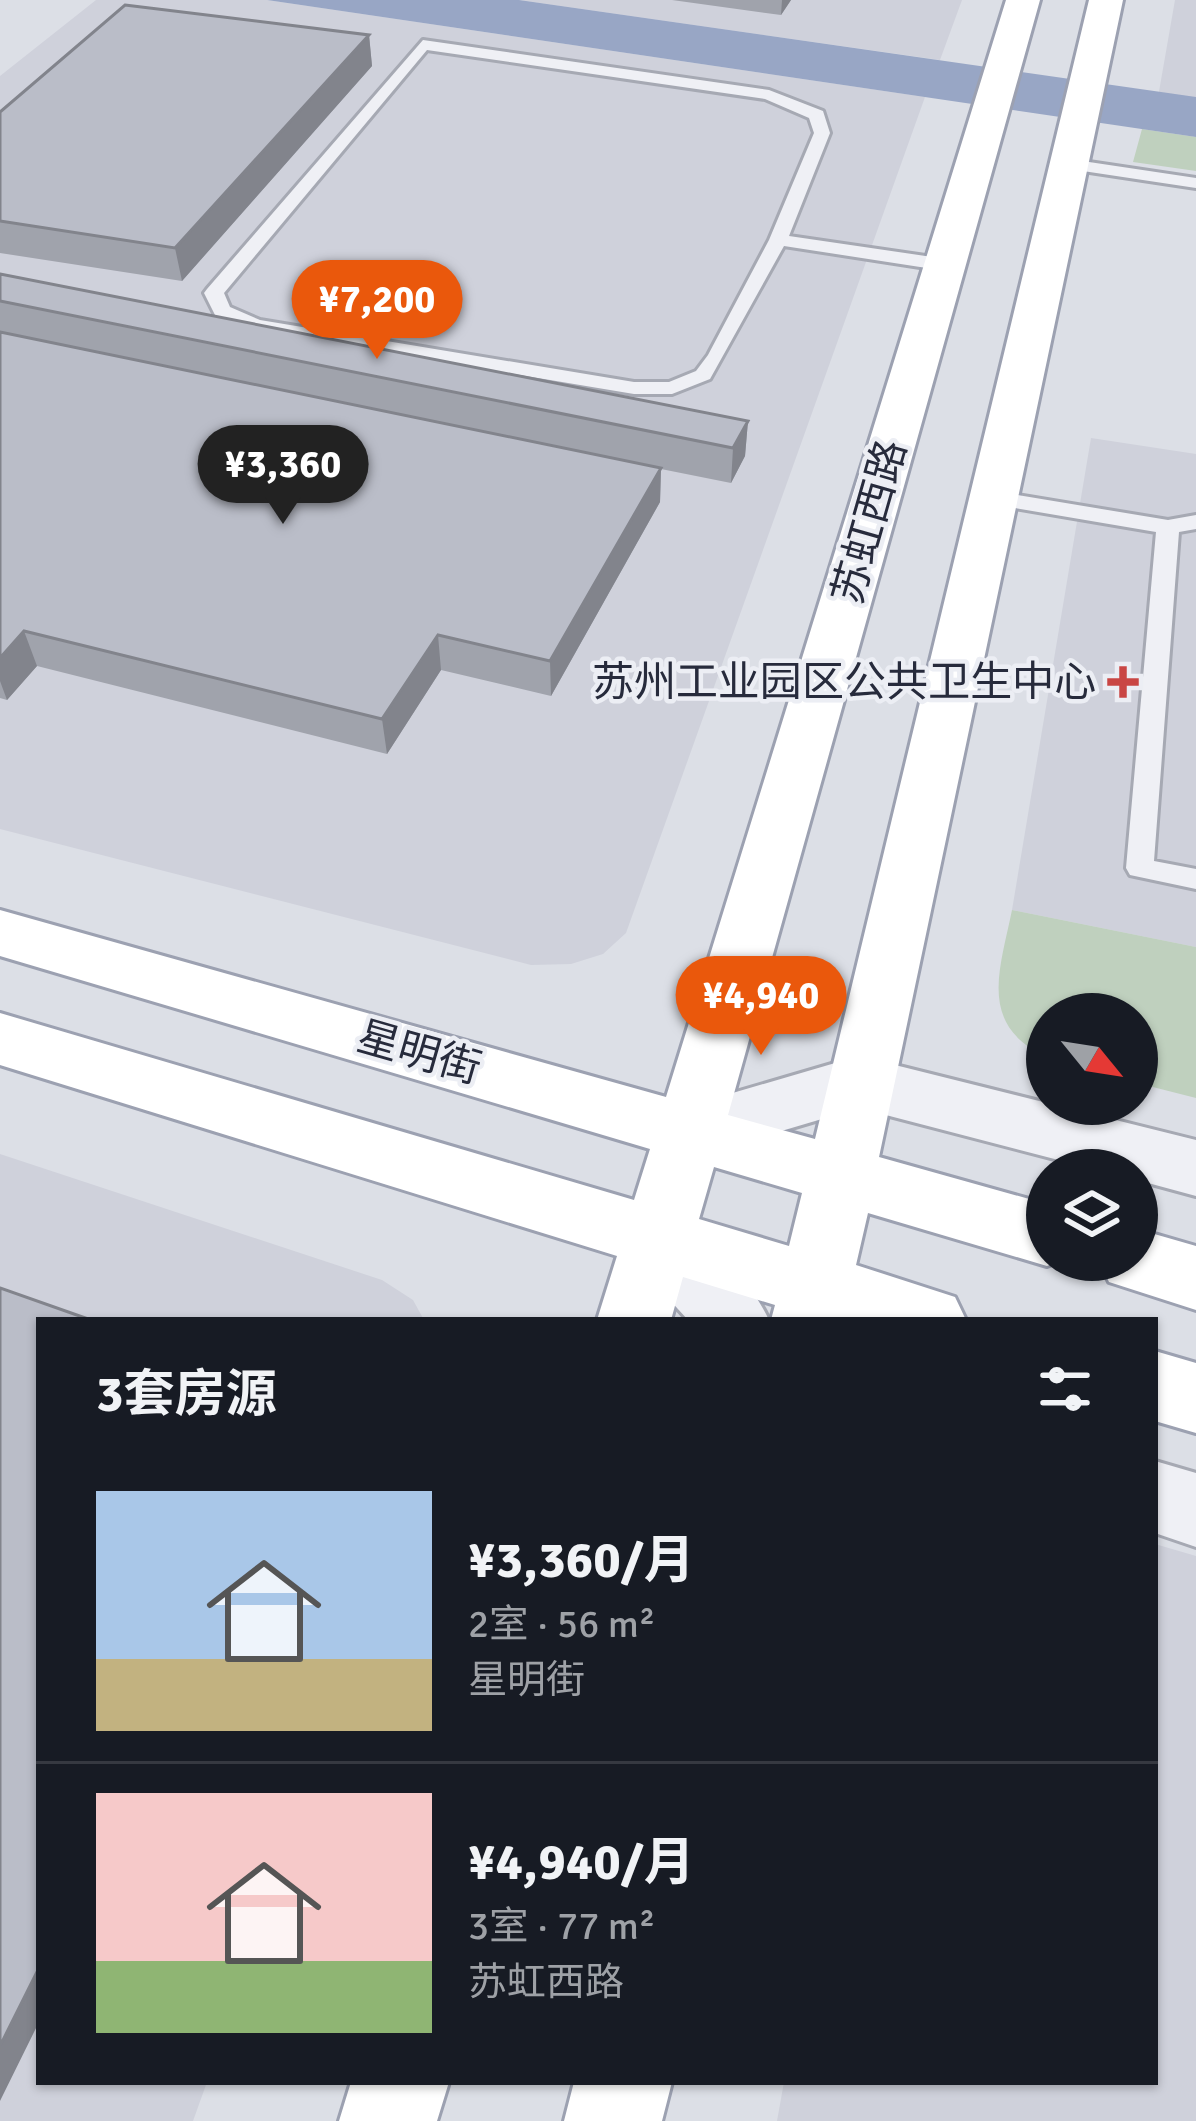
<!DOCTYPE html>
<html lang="zh">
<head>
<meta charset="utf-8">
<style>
	body { margin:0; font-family:Signika,"Noto Sans SC",sans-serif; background:#242831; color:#f1f3f6; height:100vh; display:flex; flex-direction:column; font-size:45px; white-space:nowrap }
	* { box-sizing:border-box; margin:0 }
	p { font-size:39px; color:#9ea1a6 }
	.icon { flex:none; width:66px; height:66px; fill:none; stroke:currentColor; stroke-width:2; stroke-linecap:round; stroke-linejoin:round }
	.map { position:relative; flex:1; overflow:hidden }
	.panel { position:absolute; left:36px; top:1317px; width:1122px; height:768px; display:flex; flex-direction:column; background:#171b24; border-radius:0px; box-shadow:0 3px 9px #0004 }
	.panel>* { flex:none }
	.needle { width:78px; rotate:120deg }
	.fabs { position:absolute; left:1026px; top:993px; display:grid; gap:24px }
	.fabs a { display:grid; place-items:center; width:132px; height:132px; border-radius:50%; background:#171b24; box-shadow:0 3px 9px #0004; font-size:60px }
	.price { position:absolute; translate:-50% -102px; padding:0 27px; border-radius:42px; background:#ea580c; color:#fff; font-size:39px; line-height:78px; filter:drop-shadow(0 3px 6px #0008) }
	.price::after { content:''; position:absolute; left:50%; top:72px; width:36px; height:27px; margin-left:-18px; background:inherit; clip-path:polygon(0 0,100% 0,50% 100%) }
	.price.active { background:#222; color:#fff }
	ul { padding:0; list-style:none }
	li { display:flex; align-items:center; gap:36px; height:300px; padding:0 60px }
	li+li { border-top:3px solid #363941 }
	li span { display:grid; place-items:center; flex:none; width:336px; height:240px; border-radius:0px; color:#555 }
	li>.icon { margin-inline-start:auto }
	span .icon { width:144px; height:144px; fill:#fffc; stroke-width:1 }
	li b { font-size:51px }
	h2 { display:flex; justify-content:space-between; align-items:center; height:144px; padding:0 60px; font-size:51px }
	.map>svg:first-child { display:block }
</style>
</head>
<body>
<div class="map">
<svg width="1196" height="2121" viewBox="0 0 1196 2121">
	<rect width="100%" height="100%" fill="#dcdfe6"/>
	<path fill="#cfd1db" d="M96 0H267L925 97 626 933 603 954 571 964 531 965 0 829V76Z
		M519 0H962L940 60Z
		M1175 0H1196V108L1157 103Z
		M1091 438 1196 454V947L1012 910Z
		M0 1154 382 1280 413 1300 424 1320H39V2082H207L193 2121H0Z
		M1155 1544 1196 1556V2121H777L784 2082H1155Z"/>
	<path fill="#bfd0be" d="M1142 129 1196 137V171L1133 162Z
		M1012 910 1196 947V1098L1137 1083V1014H1047V1057C977 1025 1000 970 1012 910Z"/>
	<path fill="#98a6c5" d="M267 0H519L1196 97V137Z"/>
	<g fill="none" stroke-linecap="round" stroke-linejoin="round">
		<defs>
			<path id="lane" d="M423 40 769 90 823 111 830 133 789 236 946 259 955 265 946 271 784 246 710 379 672 394H634L255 331 215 315 204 293 207 289ZM427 50 765 99 809 118 814 133 769 240 708 355 696 371 669 382H634L260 320 230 307 224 293Z
				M1069 159 1196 178V188L1063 168V160Z
				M993 491 1168 520 1196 515V529L1179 532 1154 861 1196 869V889L1130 875 1126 868 1156 532 985 503 982 498Z"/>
			<path id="street" d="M859 1056 1196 1140V1196L1137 1180V1170H1097L859 1108 691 1158 668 1150 658 1131 668 1112Z
				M658 1210C701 1226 750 1279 769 1320H688L634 1261 624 1240 634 1219Z
				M1155 1461 1196 1473V1547L1155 1533Z"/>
			<path id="primary" d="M1006 0H1040L728 1115 815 1139 1089 0H1123L879 1157 1047 1204V1260H1063L1047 1266 868 1213 856 1265 955 1297 966 1320H771L775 1305 683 1277 671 1320H597L617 1256 0 1065V1013L634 1200 650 1149 0 956V910L666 1097ZM714 1167 802 1193 789 1246 699 1219Z
				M1137 1229 1196 1246V1310L1109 1282 1099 1260H1137Z
				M1155 1351 1196 1363V1433L1155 1421Z
				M351 2082H449L437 2121H339Z
				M574 2082H672L662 2121H564Z"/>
		</defs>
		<use href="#lane" stroke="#a6a9b3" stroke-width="6"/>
		<use href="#street" stroke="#a6a9b3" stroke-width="6"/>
		<use href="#primary" stroke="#9ca1b1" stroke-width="6"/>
		<use href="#lane" fill="#eff0f5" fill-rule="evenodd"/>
		<use href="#street" fill="#eff0f5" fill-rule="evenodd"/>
		<use href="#primary" fill="#fff" fill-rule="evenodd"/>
	</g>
	<path fill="#a0a3ac" d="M672 0H791L781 15Z
		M369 35 372 66 182 281 0 253V112Z
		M0 274 748 421 745 456 731 483 661 469 660 502 551 696 441 670 387 754 37 666 7 700 0 698Z"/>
	<path fill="#82848c" d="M782 0H791L781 15Z
		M369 35 372 66 182 281 175 248Z
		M748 421 745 456 731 483 733 448Z
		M661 468 660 502 551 696 550 661Z
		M24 631 37 666 7 700 0 681V658Z
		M438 635 441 670 387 754 382 719Z
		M39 1968V2022L0 2101V2046Z"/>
	<path fill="#babdc8" stroke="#82848c" stroke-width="3" d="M125 5 369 35 175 248 0 221V112Z
		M0 274 748 421 733 448 0 301Z
		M0 332 661 468 550 661 438 635 382 719 24 631 0 658Z
		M0 1288 91 1320H39V1968L0 2046Z"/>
	<path fill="#c94644" stroke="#eceef4" stroke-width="4.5" d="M1117 664h12v12h12v12h-12v12h-12v-12h-12v-12h12z"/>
	<g text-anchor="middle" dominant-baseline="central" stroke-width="9" stroke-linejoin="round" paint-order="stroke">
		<g font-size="42" fill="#272b3c" stroke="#eceef4">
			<text transform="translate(870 522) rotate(-74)">苏虹西路</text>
			<text transform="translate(419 1053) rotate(16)">星明街</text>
		</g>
		<g font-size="42" fill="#272b3c" stroke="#eceef4" text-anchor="end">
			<text x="1096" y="682">苏州工业园区公共卫生中心</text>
		</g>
	</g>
</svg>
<div class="fabs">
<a><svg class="needle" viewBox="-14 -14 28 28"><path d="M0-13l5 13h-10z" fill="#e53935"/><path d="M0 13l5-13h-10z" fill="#9ea1a6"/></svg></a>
<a><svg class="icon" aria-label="layers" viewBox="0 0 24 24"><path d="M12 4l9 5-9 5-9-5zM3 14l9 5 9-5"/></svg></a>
</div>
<b class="price" style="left:377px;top:362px">¥7,200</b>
<b class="price active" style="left:283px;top:527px">¥3,360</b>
<b class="price" style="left:761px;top:1058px">¥4,940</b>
<section class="panel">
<h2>3套房源<svg class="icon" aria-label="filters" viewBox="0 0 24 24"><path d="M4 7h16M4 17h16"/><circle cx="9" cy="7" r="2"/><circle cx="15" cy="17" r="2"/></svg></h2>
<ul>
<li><span style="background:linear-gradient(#a9c7e8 70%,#c2b280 0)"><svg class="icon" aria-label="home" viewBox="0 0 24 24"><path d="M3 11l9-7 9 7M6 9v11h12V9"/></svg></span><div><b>¥3,360/月</b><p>2室 · 56 m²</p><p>星明街</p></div></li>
<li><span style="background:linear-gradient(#f6c9c9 70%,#8fb573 0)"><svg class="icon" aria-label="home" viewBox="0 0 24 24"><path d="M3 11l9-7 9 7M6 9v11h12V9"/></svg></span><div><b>¥4,940/月</b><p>3室 · 77 m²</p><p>苏虹西路</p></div></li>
</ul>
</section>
</div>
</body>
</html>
